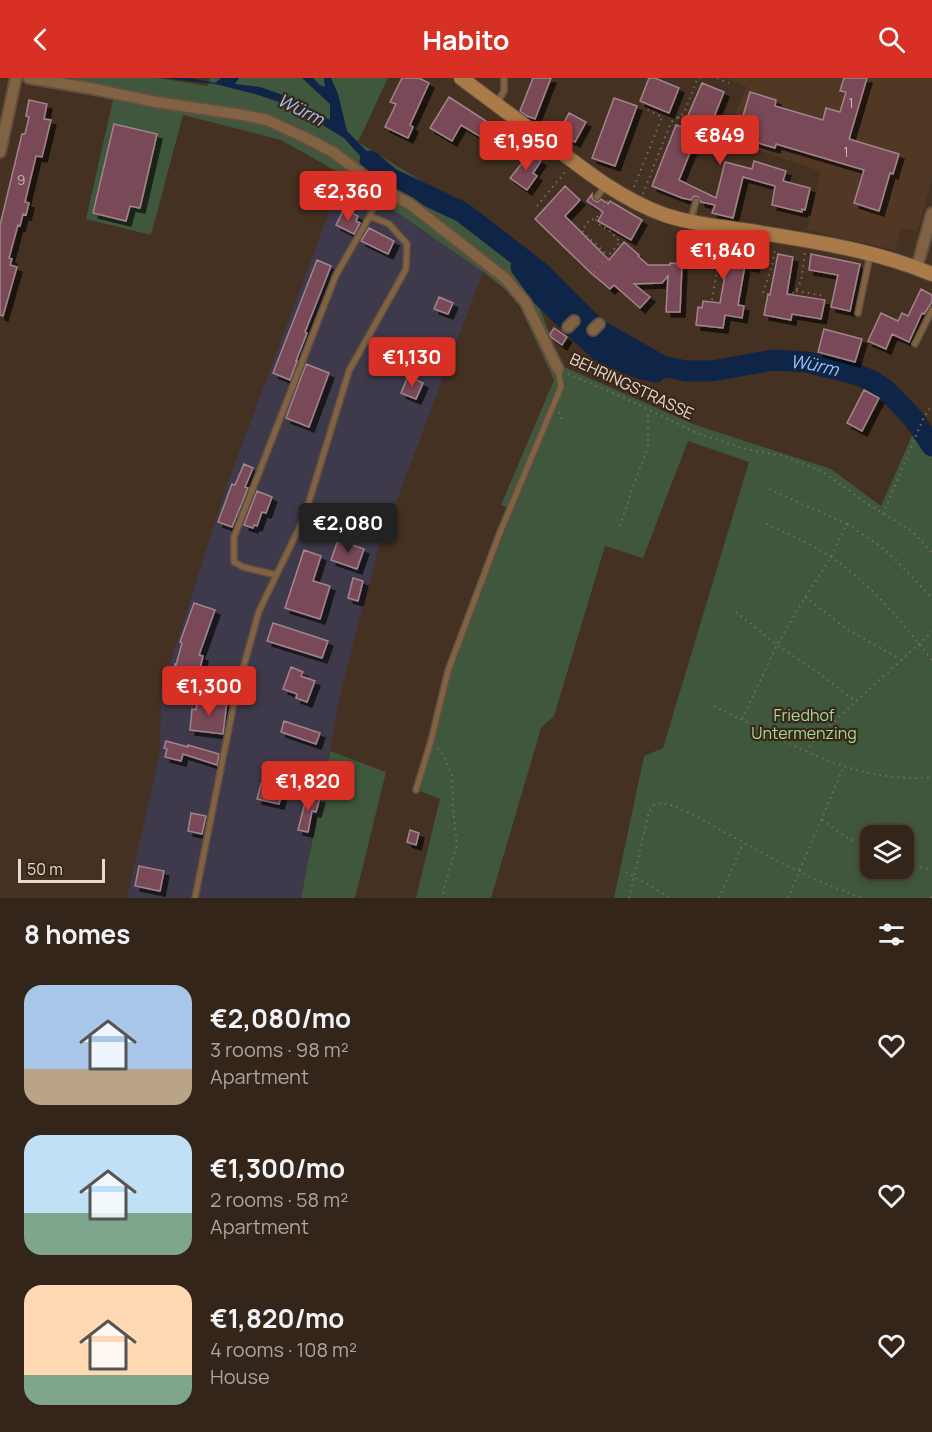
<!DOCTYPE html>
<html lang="en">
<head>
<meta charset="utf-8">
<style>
	body { margin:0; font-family:Manrope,sans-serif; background:#3e3126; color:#f1f3f6; height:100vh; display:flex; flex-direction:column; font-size:22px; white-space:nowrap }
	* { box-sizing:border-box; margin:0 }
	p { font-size:20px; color:#a9a5a2 }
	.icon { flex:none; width:33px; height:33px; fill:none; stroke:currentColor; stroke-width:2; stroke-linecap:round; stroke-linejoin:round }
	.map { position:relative; height:820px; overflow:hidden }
	.details { display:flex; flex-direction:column; background:#332519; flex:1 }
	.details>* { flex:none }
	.controls { position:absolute; left:860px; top:747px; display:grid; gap:12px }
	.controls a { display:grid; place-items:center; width:54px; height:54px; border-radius:12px; background:#332519; box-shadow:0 3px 9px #0003,0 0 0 2px #4e4238; font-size:30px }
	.scale { position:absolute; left:18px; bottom:15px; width:87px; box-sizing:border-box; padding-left:6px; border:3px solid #e6d9d0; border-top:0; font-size:16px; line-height:21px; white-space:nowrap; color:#e6d9d0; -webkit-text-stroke:4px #392717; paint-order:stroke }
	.price { position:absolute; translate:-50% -51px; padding:0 14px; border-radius:6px; background:#d93025; color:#fff; font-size:20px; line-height:39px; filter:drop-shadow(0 2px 3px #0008) }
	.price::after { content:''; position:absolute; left:50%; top:36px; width:18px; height:14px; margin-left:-9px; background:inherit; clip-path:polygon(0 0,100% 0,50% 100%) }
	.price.current { background:#222; color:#fff }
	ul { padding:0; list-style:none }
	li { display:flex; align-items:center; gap:18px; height:150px; padding:0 24px }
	li span { display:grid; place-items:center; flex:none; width:168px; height:120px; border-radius:18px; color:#555 }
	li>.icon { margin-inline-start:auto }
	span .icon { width:72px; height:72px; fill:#fffc; stroke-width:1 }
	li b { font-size:26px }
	h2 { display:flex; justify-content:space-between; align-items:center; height:72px; padding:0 24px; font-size:26px }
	header { display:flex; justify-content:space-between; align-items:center; height:78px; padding:0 24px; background:#d93025; color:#fff; font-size:27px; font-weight:700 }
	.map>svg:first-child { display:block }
</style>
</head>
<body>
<header><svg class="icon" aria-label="back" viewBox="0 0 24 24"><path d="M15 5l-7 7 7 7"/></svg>Habito<svg class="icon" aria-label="search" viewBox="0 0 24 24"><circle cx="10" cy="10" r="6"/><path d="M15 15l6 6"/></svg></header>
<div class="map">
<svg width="932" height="820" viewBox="0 0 932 820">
	<defs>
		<filter id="shadow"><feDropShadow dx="5" dy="5" stdDeviation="0" flood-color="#0009"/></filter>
	</defs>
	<rect width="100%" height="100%" fill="#443121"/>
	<path fill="#3e3a4b" d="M343 97 483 194 378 472 342 608 301 820H127L160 675 161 614 227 407Z"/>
	<path fill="#503824" d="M727 0H932V101L917 154 901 150 895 172 807 152 821 94 726 60 746 8Z"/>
	<path fill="#3f573d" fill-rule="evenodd" d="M32 0H158L208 8 210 0H388L358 64 464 129 541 192 532 210 562 288 693 346 831 391 881 428 918 344 932 362V820H614L644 678 663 670 749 384 688 363 643 480 605 468 554 638 541 650 491 820H416L440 721 420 713 451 592 513 432 501 427 554 302 516 220 483 194 343 97 281 62 183 37 151 157 86 141 113 22 33 6ZM870 758H903V790H870Z
		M330 673 386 694 355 820H301Z"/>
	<path fill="#0e2548" d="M164 0H190L215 5 221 0H239L235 6 260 9 294 21 330 42V26L302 0H313L320 7 325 9 324 0H331L338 16 347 53 392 99 391 101 371 90 344 60 291 28 255 16 215 6Z"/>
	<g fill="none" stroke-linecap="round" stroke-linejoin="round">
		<g stroke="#0e2548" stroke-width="21">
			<path id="s1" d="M370 83 390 100 462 134 541 195 597 251 662 288 686 293H712L773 282 807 284 859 297 874 304 887 313 914 341 932 368"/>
			<path d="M521 189 542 218 580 255 600 273 616 281 641 291 656 294"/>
		</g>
	</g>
	<path fill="#7a4959" stroke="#a2848c" stroke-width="1.5" filter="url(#shadow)" d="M402 0H419L429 5 410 47 413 49 408 60 385 49 396 26 390 24Z
		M533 0H551L535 41 527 38 520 33Z
		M649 0H655L679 10 669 35 640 23Z
		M844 0H867L849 61 899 76 893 96 890 95 879 133 854 125 864 92 776 66 775 70 741 60 745 46 741 45 750 14 776 22 775 28 823 42 826 30 840 34 846 14 840 13Z
		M702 5 724 14 712 44 704 40 679 102 716 120 725 84 752 91 754 83 786 93 783 103 810 110 805 132 802 131V134L772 127 775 108 743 99 733 140 712 135 715 127 701 124 698 119 694 118 691 122 682 120 652 108 676 47 683 49Z
		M449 19 489 45 481 59 461 47 452 63 430 50Z
		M614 20 637 28 615 88 592 80Z
		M29 22 47 26 44 41 51 42 42 79 36 78 25 124 29 125 26 137 23 136 20 148 18 147 9 180 12 181 10 187 17 189 3 238 0 237V147L22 56H25L29 39 26 38Z
		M569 35 586 44 575 64 558 56Z
		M114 46 157 56 140 130 130 128 126 143 93 135Z
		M530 75 541 83 533 95 537 98 527 112 510 100Z
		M565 108 580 122 565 138 609 182 624 164 639 177 638 178 648 187H670V185L682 186 680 234H666L668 198 662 205 634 206 650 219 640 230 614 207 610 211 592 196 535 141Z
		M592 116V120L595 123 598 124 601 121 608 126 610 123 642 142 631 162 598 143 603 134 587 123Z
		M344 131 358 138 356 143 360 145 354 156 336 147Z
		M369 150 394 163 388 176 361 163Z
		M692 162 756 173 754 189 745 187 738 227 744 228 742 240 725 237 723 250 696 247 698 229 702 230 703 223 720 225 727 186 689 180Z
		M778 176 793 179 787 216 825 222 821 241 792 236 791 242 764 237 768 216 770 217Z
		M811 176 860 186 850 233 831 229 838 197 809 192Z
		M317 182 331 188 305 254 307 255 296 283H297L290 302 273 295Z
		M921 211 932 217V224L924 236 922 235 909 264 892 256 886 271 868 263 881 235 898 243 902 235 908 238Z
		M439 219 453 225 448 236 434 231Z
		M554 250 567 259 562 267 551 259 550 256Z
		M824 251 862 261 855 284 818 274Z
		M306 286 329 295 309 349 286 340Z
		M408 298 423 305 416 321 401 315Z
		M864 312 879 320 862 353 847 345Z
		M244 386 253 390 245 409 248 410 232 449 218 444 232 406 235 407Z
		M257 413 272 419 266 435 262 434 257 448 254 447 253 450 244 447Z
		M338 462 364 471 357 491 331 482Z
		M304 472 321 478 313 503 330 508 320 541 285 530Z
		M353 500 363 503 358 523 348 520Z
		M194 525 215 532 199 577 203 578 197 602 184 599 183 607 171 604 175 586 176 587 182 565 180 564Z
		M273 545 328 563 322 580 267 563Z
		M291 589 303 594 301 598 315 603 307 624 296 620 297 616 283 611Z
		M213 622 227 623 223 656 190 652 192 631 196 632 197 625 205 626 206 623 213 624Z
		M284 643 320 655 316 666 281 654Z
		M166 663 188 669V667L219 676 217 687 183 676 181 683 165 679 167 671 164 670Z
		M261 706 283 712 279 726 257 721Z
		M307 717 320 720 316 734 312 733 308 754 298 752Z
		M191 735 206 738 202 756 188 753Z
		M410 752 419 755 416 767 407 764Z
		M139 788 164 793 160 813 135 808Z"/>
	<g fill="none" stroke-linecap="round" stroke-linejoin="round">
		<defs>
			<path id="lane" d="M497 25 504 13V0
				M597 119 605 108
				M691 141 696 123
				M858 235 870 177
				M915 266 932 232
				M276 497 243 489 234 484V459L336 197 370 138 380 110
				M416 712 431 663 448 593 499 457 561 309 558 291
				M195 820 235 620 259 533 304 440 349 293 406 191 407 166 389 146 370 138"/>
			<path id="street" d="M29 0 89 10 156 24 243 37 267 42 304 59 333 74 380 110 410 126 505 200 526 225 558 291
				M0 74 16 0
				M917 189 932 135
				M568 249 574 243
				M593 252 599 246"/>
			<path id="secondary" d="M461 0C492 23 522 46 553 68 588 95 623 122 665 137 693 146 722 149 750 153 812 163 874 172 932 196"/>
		</defs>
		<use href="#lane" stroke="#614f40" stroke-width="8"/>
		<use href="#street" stroke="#614f40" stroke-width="14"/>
		<use href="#secondary" stroke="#614f40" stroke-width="16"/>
		<path stroke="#7c6b5e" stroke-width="2" stroke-dasharray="1.5 4.5" stroke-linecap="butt" d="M717 0 729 5
			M678 39 706 51
			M634 109 662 39 644 30
			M643 116 671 44 684 35 697 2 701 0
			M537 128 566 93
			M721 171 722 161
			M605 175 582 153 589 142 596 141 608 122
			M594 194 620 164 609 152 597 145 596 141
			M796 213 825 218
			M763 215 773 184 775 169
			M787 218 796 213 801 203 805 174
			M712 222 719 181
			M568 296 625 320 694 354 745 371 783 378 823 394 868 426 912 453 932 475
			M559 334 563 345
			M769 411 847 446
			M883 436 923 341 932 327
			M766 446C789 456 811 466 832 480 871 506 903 545 932 582
			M620 448 633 409 648 369V333
			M805 519 848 552 902 582
			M736 534 777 567 819 595 855 623
			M714 628C783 661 852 707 932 699
			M742 641 777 567 798 531 831 479 847 446 880 468 895 481 932 520
			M438 670 444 678 452 697 453 730 457 766 443 814 445 820
			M806 674 815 661 932 554
			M822 742 846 759 870 770
			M903 784 932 792
			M626 794 671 820
			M629 820 649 734 654 727 661 725 671 727 697 739 785 787 800 793 811 800 862 820
			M719 820 743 765
			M788 820 843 690
			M931 820 932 818"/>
		<use href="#lane" stroke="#816344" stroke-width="5"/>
		<use href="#street" stroke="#816344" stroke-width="10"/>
		<use href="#secondary" stroke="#aa7b49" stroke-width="14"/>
	</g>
	<g text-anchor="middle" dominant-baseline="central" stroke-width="4.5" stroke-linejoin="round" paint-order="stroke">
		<g font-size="14" fill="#cbb5b2">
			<text x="851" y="24">1</text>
			<text x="846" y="73">1</text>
			<text x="21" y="101">9</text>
		</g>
		<g font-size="16" fill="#e6d9d0" stroke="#392717">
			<text transform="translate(632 308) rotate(25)">BEHRINGSTRASSE</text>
		</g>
		<g font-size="16" fill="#a3db9e" stroke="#392717">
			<text x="804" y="637">Friedhof<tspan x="804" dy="18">Untermenzing</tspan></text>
		</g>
		<g font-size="18" font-style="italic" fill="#9fc1f4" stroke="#392717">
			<text transform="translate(301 31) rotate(27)">Würm</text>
			<text stroke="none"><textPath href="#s1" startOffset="514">Würm</textPath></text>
		</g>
	</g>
</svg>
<div class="controls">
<a><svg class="icon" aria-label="layers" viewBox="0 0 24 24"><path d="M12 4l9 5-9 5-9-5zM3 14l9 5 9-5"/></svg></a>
</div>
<div class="scale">50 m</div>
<b class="price" style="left:720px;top:88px">€849</b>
<b class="price" style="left:526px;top:94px">€1,950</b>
<b class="price" style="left:348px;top:144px">€2,360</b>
<b class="price" style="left:723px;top:203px">€1,840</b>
<b class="price" style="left:412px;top:310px">€1,130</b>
<b class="price current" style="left:348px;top:476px">€2,080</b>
<b class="price" style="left:209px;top:639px">€1,300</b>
<b class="price" style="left:308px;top:734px">€1,820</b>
</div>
<section class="details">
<h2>8 homes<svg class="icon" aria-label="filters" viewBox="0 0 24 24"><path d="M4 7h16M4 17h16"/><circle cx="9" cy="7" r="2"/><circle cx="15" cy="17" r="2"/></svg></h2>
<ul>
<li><span style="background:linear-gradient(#a9c7e8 70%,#b9a48a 0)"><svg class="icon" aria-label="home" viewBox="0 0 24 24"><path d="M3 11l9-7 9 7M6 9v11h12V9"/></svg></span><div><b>€2,080/mo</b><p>3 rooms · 98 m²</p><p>Apartment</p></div><svg class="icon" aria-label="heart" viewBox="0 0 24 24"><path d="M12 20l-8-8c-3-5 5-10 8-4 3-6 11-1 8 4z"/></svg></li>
<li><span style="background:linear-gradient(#bfe0f5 65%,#7fa58c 0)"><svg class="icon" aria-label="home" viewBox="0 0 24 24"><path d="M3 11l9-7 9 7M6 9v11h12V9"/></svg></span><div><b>€1,300/mo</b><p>2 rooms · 58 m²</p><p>Apartment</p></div><svg class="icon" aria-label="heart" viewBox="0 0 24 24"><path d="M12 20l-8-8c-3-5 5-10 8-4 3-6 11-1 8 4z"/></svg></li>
<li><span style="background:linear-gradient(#ffd9b3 75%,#7fa58c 0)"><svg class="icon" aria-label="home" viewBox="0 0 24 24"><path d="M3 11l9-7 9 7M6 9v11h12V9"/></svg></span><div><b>€1,820/mo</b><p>4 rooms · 108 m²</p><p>House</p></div><svg class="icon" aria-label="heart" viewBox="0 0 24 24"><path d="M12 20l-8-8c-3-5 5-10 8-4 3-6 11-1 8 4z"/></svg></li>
</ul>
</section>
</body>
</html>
